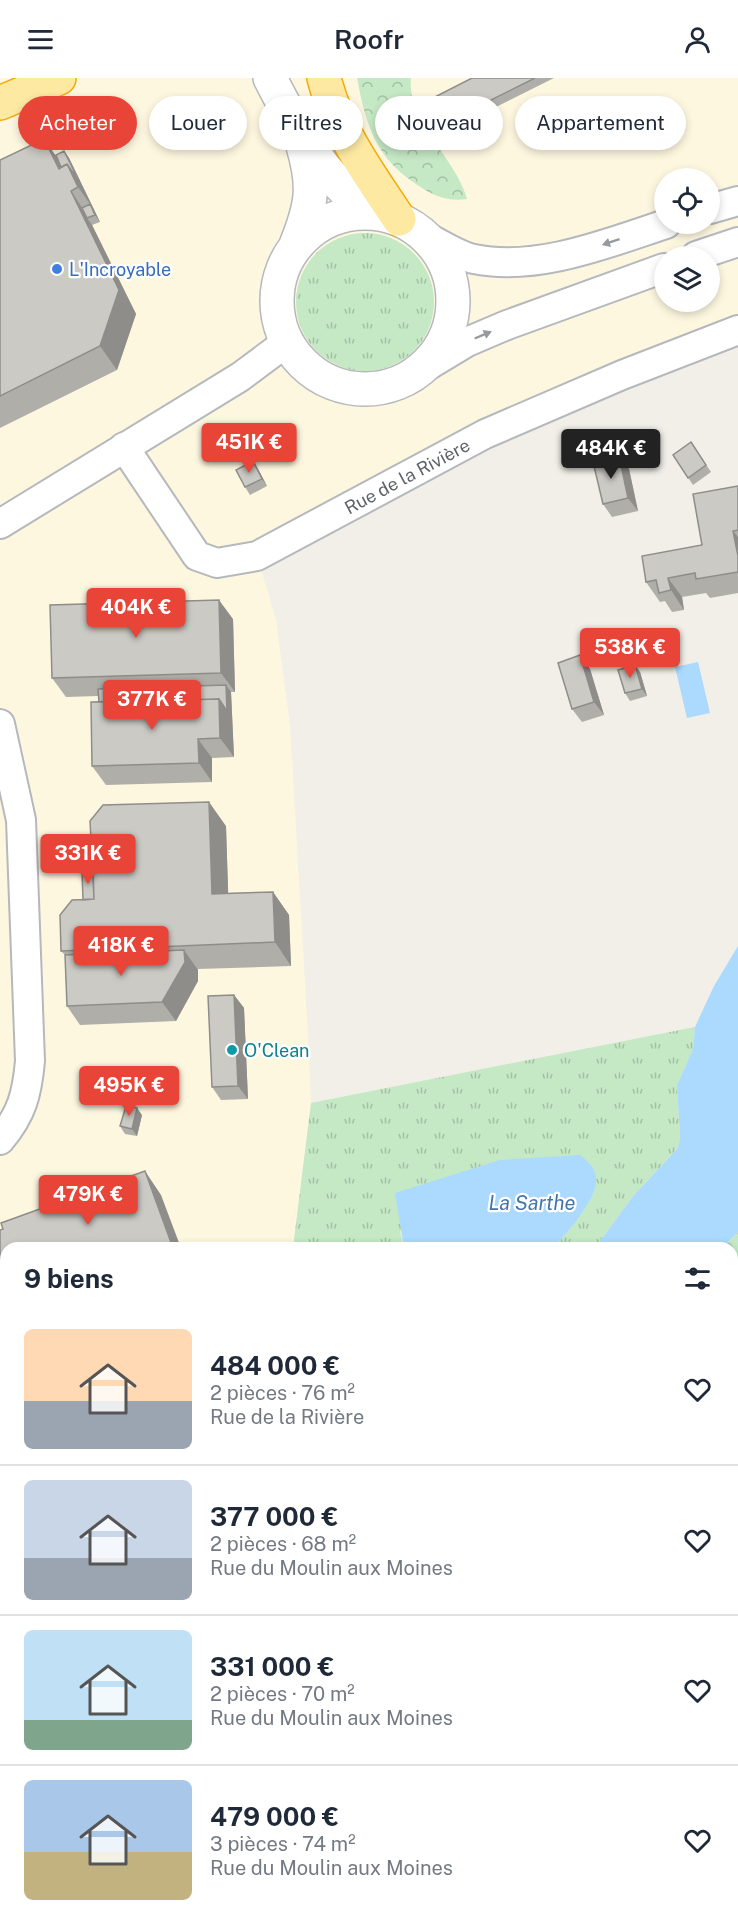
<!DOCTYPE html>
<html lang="fr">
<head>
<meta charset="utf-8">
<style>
	body { margin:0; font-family:"Public Sans",sans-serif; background:#f6f6f7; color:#1f2937; height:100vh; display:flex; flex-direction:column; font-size:22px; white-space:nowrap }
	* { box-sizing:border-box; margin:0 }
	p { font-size:20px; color:#747a83 }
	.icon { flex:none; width:33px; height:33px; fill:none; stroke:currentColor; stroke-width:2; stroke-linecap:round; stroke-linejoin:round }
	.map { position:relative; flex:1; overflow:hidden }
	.details { position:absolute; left:0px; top:1164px; width:738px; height:686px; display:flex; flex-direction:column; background:#fff; border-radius:18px 18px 0 0; box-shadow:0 3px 9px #0003 }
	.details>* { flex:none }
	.guide { position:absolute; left:18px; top:18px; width:702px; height:54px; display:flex; gap:12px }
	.tools { position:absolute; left:654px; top:90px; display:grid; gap:12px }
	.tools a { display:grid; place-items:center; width:66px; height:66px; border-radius:50%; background:#fff; box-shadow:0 3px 9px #0003; font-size:30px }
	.price { position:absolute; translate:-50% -51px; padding:0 14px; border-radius:6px; background:#e84437; color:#fff; font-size:20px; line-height:39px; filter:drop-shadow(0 2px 3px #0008) }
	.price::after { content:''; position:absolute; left:50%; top:36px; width:18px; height:14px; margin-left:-9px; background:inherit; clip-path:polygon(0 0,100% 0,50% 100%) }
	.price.active { background:#222; color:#fff }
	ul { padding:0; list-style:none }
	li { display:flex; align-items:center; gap:18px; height:150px; padding:0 24px }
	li+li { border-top:2px solid #e0e1e3 }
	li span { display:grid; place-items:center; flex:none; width:168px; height:120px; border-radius:9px; color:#555 }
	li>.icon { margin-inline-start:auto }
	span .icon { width:72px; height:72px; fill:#fffc; stroke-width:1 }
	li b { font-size:26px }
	h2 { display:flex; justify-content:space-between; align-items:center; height:72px; padding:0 24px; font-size:26px }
	.tag { padding:0 21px; border-radius:27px; background:#fff; box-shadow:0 3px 9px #0003; font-size:21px; line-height:54px }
	.tag.active { background:#e84437; color:#fff }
	header { display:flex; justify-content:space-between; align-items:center; height:78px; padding:0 24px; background:#fff; font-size:27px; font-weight:600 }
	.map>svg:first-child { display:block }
</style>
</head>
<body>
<header><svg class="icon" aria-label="menu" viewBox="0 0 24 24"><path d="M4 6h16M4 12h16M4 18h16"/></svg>Roofr<svg class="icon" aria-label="person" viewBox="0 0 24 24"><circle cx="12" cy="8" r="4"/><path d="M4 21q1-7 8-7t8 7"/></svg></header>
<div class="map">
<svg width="738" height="1849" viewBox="0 0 738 1849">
	<defs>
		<pattern id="grass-tufts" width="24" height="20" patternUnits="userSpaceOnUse" patternTransform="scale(1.5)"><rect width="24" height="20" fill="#c5e8c5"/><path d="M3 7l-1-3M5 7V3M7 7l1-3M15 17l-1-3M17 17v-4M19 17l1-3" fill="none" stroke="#a3c0a4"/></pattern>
		<pattern id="forest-crowns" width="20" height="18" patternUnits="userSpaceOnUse" patternTransform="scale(1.5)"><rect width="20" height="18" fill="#c5e8c5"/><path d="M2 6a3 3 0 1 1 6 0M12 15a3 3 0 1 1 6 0" fill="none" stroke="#a3c0a4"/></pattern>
	</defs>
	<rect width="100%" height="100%" fill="#f1efe8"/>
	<path fill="#fef7e0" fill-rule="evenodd" d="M0 0H738V253L257 478 276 542 290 648 308 957 311 1025 293 1170H6V1428L0 1431ZM664 100H710V146H664ZM664 178H710V224H664Z"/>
	<path fill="url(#grass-tufts)" d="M296 224a69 69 0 1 1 138 0a69 69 0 1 1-138 0Z
		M695 949 693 971 677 1007 680 1061 678 1070 634 1117 595 1170H554L572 1148 400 1153 404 1170H293L311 1025Z
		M425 1844H514L525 1849H427Z"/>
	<path fill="url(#forest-crowns)" d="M357 0H411C406 43 456 80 467 121 448 124 434 118 419 108 376 81 366 48 357 0Z
		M738 1154V1432L732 1443V1170H722Z
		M732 1719 738 1728V1828L732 1829Z"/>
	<path fill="#abdafe" d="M698 584 710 635 687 640 675 589Z
		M738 868V1154L722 1170H595L634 1117 678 1070 680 1060 677 1007 693 971 695 949 714 908Z
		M580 1077C587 1083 595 1089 596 1099 599 1120 567 1154 554 1170H404L395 1115 500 1082Z
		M738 1432V1728L732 1719V1443Z
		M738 1828V1849H525L514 1844H732V1829Z"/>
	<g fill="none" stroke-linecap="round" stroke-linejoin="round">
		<defs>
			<g id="minor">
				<path d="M710 131 738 123"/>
				<path d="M424 158C440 165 458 178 474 181 537 194 608 165 666 146"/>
				<path d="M696 178 738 164"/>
				<path d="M414 296 467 264 507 247 664 190"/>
				<path id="s1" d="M124 369 197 478 217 485 257 478 485 356 622 297 738 252"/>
				<path d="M0 446 240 299 287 264"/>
				<path d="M0 646 21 742 30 983C27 1016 22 1036 0 1062"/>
			</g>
			<path id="tertiary" d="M270 0C299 57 319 91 367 134
				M277 223a88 88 0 1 1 176 0a88 88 0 1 1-176 0Z
				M296 167C312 127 315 109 303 68"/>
			<path id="trunk" d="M324 0C337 53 369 96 399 141
				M0 25 59 0"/>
		</defs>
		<use href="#minor" stroke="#b5b8bc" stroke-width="32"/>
		<use href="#tertiary" stroke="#b5b8bc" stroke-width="36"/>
		<use href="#trunk" stroke="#f6a903" stroke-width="36"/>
		<use href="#minor" stroke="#fff" stroke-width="28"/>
		<use href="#tertiary" stroke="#fff" stroke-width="33"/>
		<use href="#trunk" stroke="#fde9a2" stroke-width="33"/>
	</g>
	<path fill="#afaea9" d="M472 0H554L438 58 433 51Z
		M64 73 69 80 100 144 92 147 136 236 117 292 0 350V82L56 77Z
		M691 364 711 394 693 407 673 377Z
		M619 378 629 391 638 433 612 439 603 426Z
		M258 391 267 408 250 417 245 409Z
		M738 408V515L710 520 706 515 682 519 684 532 672 534 665 523 660 524 646 504 702 467Z
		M233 541 235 614H231L234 679 212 680V704L106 707 92 688 99 624 98 618 66 619 52 600Z
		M580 577 590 591 604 637 582 644 572 631Z
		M640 594 647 618 630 623 625 615Z
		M226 748 228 815 273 814 289 837 291 888 198 891V903L176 943 80 947 67 928 65 877 61 873 83 822 93 793Z
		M234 917 244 930 248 1021 221 1022 212 1009Z
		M142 1037 137 1058 125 1056 120 1048Z
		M161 1117 6 1170V1305L0 1308V1152Z"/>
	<path fill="#8f8d8a" d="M44 61 61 85 71 107 59 91Z
		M64 73 69 80 100 144 95 137 90 126 78 109 67 86Z
		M71 113 87 137V140L92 147 136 236 117 292 100 268Z
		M619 378 629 391 638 433 628 420Z
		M253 383 258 391 267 408 262 401Z
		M733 453 738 459V478Z
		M668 500 682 519 684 532 671 512Z
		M219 522 233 541 235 614 221 595Z
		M580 577 590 591 604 637 594 624Z
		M635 587 640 594 647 618 642 611Z
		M226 607 231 614 234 679 220 660 219 621Z
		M198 661 212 680V704L199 685Z
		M209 724 226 748 229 840 212 816Z
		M273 814 289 837 291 888 275 864Z
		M184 872 198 892V903L176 943 162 924Z
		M234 917 244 930 248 1021 238 1008Z
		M137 1030 142 1037 137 1058 132 1051Z
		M145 1093 161 1117 181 1170H173Z"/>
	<path fill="#cccac5" stroke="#8f8d8a" stroke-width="1.5" d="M472 0H535L433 51 421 26Z
		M44 61 59 91 67 86 78 109 71 113 119 212 100 268 0 318V82Z
		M64 73 79 103 67 86 61 89 56 77Z
		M90 126 95 137 87 140 82 130Z
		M691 364 706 387 688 400 673 377Z
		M619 378 628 420 603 426 593 384Z
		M253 383 262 401 245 409 236 392Z
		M738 408V452L733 453 738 478V494L696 501 695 495 668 500 671 512 659 515 656 502 646 504 642 478 702 467 693 416Z
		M219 522 221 595 52 600 50 527Z
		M580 577 594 624 572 631 558 585Z
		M635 587 642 611 625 615 618 592Z
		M226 607 227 633 219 621 99 624 98 611Z
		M219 621 220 660 198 661 199 685 92 688 91 624Z
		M209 724 212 816 273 814 275 864 61 873 60 837 72 822 94 821 90 743 103 727Z
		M93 793 94 821 83 822 82 794Z
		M184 872 185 884 162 924 67 928 65 877Z
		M234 917 238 1008 212 1009 208 918Z
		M126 1028 137 1030 132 1051 120 1048Z
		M145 1093 173 1170H6V1275L0 1278V1152L3 1151 1 1145Z
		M267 1846 286 1849H267Z
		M312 1846 313 1849H303Z"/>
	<defs><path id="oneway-solid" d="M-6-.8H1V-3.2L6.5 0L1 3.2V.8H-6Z" transform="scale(1.5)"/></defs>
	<g fill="#979a9d">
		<use href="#oneway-solid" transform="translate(611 164) rotate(162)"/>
		<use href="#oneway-solid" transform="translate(483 257) rotate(-23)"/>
	</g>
	<circle fill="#3f7fe0" stroke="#fff" stroke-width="2" cx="57" cy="191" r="6"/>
	<circle fill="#0f9aa8" stroke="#fff" stroke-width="2" cx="232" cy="972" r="6"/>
	<g text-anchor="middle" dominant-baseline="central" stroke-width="4.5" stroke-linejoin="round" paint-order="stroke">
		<g font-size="18" fill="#366cbe" stroke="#fff" text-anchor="start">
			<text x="69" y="191">L'Incroyable</text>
		</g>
		<g font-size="18" fill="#5f6368" stroke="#fff">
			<text stroke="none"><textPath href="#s1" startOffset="363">Rue de la Rivière</textPath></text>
		</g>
		<g font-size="18" fill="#0d838f" stroke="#fff" text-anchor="start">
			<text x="244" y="972">O'Clean</text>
		</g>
		<g font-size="20" font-style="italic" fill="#4275a9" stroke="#fff">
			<text x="532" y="1125">La Sarthe</text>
		</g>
	</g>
</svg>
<div class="tools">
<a><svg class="icon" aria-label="locate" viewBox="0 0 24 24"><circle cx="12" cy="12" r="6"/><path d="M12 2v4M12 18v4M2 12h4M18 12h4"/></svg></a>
<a><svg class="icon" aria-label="layers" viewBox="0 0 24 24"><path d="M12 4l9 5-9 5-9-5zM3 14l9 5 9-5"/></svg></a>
</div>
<b class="price" style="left:249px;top:396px">451K €</b>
<b class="price active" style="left:611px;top:402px">484K €</b>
<b class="price" style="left:136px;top:561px">404K €</b>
<b class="price" style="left:630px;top:601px">538K €</b>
<b class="price" style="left:152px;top:653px">377K €</b>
<b class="price" style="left:88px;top:807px">331K €</b>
<b class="price" style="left:121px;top:899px">418K €</b>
<b class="price" style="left:129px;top:1039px">495K €</b>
<b class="price" style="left:88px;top:1148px">479K €</b>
<div class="guide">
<a class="tag active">Acheter</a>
<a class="tag">Louer</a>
<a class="tag">Filtres</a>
<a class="tag">Nouveau</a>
<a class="tag">Appartement</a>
</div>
<section class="details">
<h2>9 biens<svg class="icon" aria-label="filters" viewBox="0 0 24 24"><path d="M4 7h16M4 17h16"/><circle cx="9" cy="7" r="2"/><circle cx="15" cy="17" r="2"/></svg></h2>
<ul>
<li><span style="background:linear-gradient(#ffd9b3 60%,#9aa5b1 0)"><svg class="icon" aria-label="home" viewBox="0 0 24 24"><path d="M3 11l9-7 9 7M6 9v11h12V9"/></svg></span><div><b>484 000 €</b><p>2 pièces · 76 m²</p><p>Rue de la Rivière</p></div><svg class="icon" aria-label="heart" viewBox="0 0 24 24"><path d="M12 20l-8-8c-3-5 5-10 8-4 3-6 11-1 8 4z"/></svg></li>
<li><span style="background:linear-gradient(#c9d6e8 65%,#9aa5b1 0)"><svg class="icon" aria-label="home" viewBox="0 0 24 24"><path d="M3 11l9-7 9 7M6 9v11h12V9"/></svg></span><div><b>377 000 €</b><p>2 pièces · 68 m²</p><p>Rue du Moulin aux Moines</p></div><svg class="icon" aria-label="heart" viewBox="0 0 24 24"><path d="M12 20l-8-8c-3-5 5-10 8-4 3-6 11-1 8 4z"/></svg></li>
<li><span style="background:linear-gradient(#bfe0f5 75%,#7fa58c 0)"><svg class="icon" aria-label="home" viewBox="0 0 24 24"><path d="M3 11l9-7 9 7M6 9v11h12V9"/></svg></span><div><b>331 000 €</b><p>2 pièces · 70 m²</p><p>Rue du Moulin aux Moines</p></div><svg class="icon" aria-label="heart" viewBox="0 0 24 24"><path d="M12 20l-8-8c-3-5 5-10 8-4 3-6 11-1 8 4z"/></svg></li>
<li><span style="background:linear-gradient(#a9c7e8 60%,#c2b280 0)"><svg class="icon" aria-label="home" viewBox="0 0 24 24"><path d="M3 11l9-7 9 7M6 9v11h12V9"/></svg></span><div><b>479 000 €</b><p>3 pièces · 74 m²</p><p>Rue du Moulin aux Moines</p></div><svg class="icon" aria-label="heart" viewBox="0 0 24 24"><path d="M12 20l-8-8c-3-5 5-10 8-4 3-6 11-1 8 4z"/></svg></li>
</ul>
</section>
</div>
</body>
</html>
